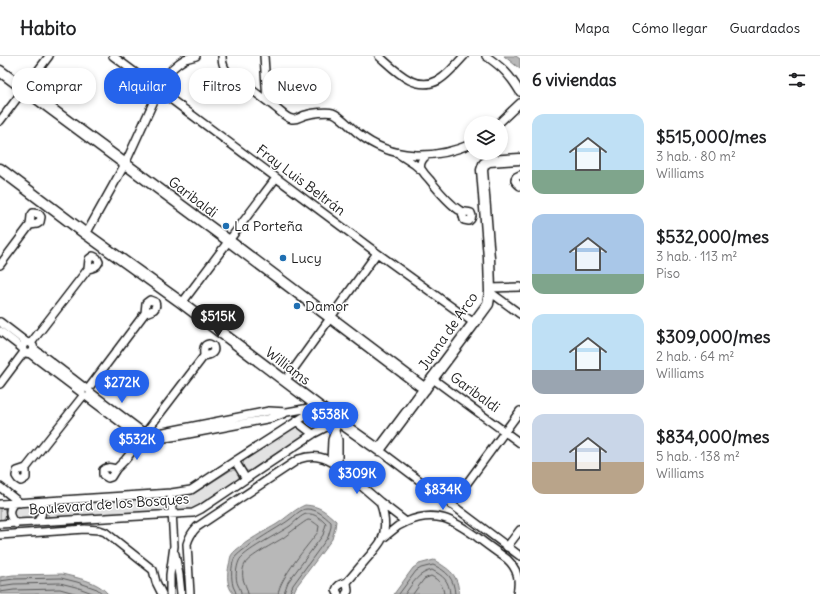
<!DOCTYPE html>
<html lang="es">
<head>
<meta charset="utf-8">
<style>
	body { margin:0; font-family:Delius,sans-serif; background:#f2f2f2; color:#202124; height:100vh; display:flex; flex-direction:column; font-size:15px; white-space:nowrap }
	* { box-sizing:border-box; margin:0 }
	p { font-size:13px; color:#757577 }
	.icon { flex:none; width:22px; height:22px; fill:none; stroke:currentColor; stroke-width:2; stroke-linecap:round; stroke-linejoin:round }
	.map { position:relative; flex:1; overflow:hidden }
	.sheet { display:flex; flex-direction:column; background:#fff; width:300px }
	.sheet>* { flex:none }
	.guide { position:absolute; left:12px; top:12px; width:380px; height:36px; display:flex; gap:8px }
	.fabs { position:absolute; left:464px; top:60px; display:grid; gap:8px }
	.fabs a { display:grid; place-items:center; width:44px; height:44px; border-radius:50%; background:#fff; box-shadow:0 2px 6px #0003; font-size:20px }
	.price { position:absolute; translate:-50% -34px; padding:0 9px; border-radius:14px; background:#2563eb; color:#fff; font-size:13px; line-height:26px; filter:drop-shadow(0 1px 2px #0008) }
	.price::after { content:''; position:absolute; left:50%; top:24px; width:12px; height:9px; margin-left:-6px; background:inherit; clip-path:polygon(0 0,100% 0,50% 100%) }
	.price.active { background:#222; color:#fff }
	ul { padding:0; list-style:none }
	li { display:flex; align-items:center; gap:12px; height:100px; padding:0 12px }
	li span { display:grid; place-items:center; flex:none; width:112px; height:80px; border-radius:12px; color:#555 }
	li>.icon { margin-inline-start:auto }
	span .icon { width:48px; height:48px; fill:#fffc; stroke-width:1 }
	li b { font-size:17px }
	h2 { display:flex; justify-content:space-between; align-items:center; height:48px; padding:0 12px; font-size:17px }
	.tag { padding:0 14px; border-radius:16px; background:#fff; box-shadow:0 2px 6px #0003; font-size:14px; line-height:36px }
	.tag.active { background:#2563eb; color:#fff }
	header { display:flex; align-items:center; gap:24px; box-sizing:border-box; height:56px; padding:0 20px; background:#fff; border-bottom:1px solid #e0e0e0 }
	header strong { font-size:19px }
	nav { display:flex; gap:22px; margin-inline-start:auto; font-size:14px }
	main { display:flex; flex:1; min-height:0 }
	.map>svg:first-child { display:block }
</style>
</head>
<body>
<header>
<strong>Habito</strong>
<nav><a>Mapa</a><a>Cómo llegar</a><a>Guardados</a></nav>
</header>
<main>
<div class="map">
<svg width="520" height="538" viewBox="0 0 520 538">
	<rect width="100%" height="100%" fill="#fff"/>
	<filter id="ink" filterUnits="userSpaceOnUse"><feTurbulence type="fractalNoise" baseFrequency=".025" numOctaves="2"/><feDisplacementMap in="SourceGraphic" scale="8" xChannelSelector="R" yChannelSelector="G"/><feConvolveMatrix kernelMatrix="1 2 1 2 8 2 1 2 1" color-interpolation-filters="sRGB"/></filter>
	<g filter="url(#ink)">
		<path fill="#e2e2e2" stroke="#7f7f7f" d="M317 357 327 365 315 374C311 373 306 370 304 366L306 364Z
			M295 370H297L306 376V380L253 415C247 416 244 414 243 408L244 403Z
			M231 414H235L239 418V423L237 425 194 454 181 455 176 450 175 445C180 438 188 440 195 437Z
			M159 442 164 444 167 448 166 452 162 456 51 461 48 460 47 455 48 452 51 450Z
			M32 450 36 452C41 462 32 463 24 463 23 463 18 463 18 463 16 463 14 461 13 459 10 449 26 450 32 450Z
			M0 451 4 452 6 458 4 463 0 465Z"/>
		<path fill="#b8b8b8" stroke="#7a7a7a" d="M504 0H516L520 3V13Z
			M305 449C320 450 325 455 336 465L335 472 332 483 296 531 293 538H234C226 530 227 519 229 509 230 506 230 502 231 500 235 491 267 474 277 468 286 462 295 453 305 449Z
			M434 504C450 514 458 518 459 538H394L413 512 419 508Z
			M62 518C77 522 98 525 108 538H0V521L13 519Z"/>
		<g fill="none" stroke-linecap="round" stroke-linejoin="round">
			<path stroke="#5a5a5a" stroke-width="1" d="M0 525 14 523 61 522 77 526 97 533 103 538
				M0 530 14 528 60 527 76 531 95 538
				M0 536 14 534 60 533 78 538
				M236 538C236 535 234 533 233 530 231 521 231 511 234 503 238 494 280 471 289 464 295 460 300 453 307 453 317 453 324 460 331 466V471L328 481 293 529 289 538
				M241 538C241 534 240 533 238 529 235 523 236 512 239 505 242 496 280 477 290 470 294 467 302 458 307 458 315 457 321 463 326 468L323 479 288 526 285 534 284 538
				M248 538C247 533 246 531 244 526 242 521 242 513 245 508 248 501 275 487 283 482 287 479 306 464 308 464 312 464 316 468 319 470L318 476C308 489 279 523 278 538
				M399 538 416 515 421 512 433 509C447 515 454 522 455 538
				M405 538C413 527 418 517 432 514 443 520 449 524 450 538
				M413 538 424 523 431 520C439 524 443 529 444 538"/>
			<defs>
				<path id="street" d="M113 0 377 197 474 267
					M222 0C222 5 223 10 226 14 230 19 237 23 243 27 254 36 266 44 277 53 281 56 286 62 292 63 297 64 301 60 306 59 312 57 327 55 333 57 340 59 352 73 359 78 391 104 434 104 471 88
					M264 0 267 45
					M379 0C395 14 415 37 439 24 449 18 456 8 464 0
					M486 0C502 11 510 19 520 36
					M0 65 49 0
					M499 67 520 47
					M400 99 414 108 421 114
					M427 99C422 103 419 107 421 113 423 116 426 120 429 123 438 134 447 146 459 154 463 157 467 155 471 157L472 160 471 163 469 165 464 164 462 156
					M520 119 516 121C513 125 517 127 520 130
					M86 178 125 108 163 25 173 12 179 7 185 3 196 0
					M0 209 30 169 31 160 33 157 39 158 41 161 40 166 37 168 30 169
					M490 232 520 231
					M490 236 520 258
					M182 247 276 122
					M0 266 26 286
					M0 275 22 292
					M22.5 292a5.5 5.5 0 1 1 11 0a5.5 5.5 0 1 1-11 0Z
					M31 287 88 213 89 203 93 200 97 202 99 206C97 211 93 212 88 213
					M33 292 85 332
					M29 297 82 337
					M433 323 520 387
					M285 325 377 197
					M0 328 24 296
					M88 333 145 257 146 247 150 244 155 246C158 254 151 255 145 257
					M90 336 143 376
					M87 341 140 381
					M296 365 313 378
					M335 375 338 384V410
					M146 376 204 300C210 299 216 297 213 290L209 288C202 289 204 295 204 300
					M147 377 154 378 269 355 287 356 315 351
					M146 383 151 384 178 380 272 362 285 357
					M379 394 520 500
					M235 405 246 423
					M331 405 332 384 338 365
					M26 412V422L21 425 18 423 16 420 17 415 26 412 83 340
					M116 413C111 412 107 410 103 414V419L108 422 111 421 116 413 125 404 142 383
					M0 431 20 447
					M36 446C44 452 43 459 37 466
					M14 447C7 455 9 461 16 468
					M0 448 171 437 191 434 235 405 319 351
					M451 449 520 355
					M0 468 193 457 201 453 313 378 338 365
					M0 479 85 473 99 474 105 476 153 514 156 526 162 538
					M383 482 398 470 406 466
					M507 491 520 474
					M175 498 179 519 181 538
					M170 538V519L174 490 171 437
					M190 538 187 488C189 481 192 476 197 471L299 403C315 398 325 401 338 410L380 446 406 466C436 453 453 464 477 481 487 489 497 496 507 503 518 513 520 524 517 538
					M338 538 336 534C338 528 342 528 347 526 355 517 363 507 371 498 375 493 380 488 382 483 387 471 384 457 380 446
					M346 538 348 535 347 526"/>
				<path id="secondary" d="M0 15 229 185 425 333
					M0 113 86 178 182 247 338 365 379 394 474 267 488 248 490 236 489 202 482 114 484 108 489 105 520 103"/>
			</defs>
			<use href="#street" stroke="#1c1c1c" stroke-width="10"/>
			<use href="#secondary" stroke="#1c1c1c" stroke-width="13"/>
			<use href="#street" stroke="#fff" stroke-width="7"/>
			<use href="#secondary" stroke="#fff" stroke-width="10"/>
		</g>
	</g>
	<g fill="#1f6fb2" stroke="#fff" stroke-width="1.5">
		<circle cx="226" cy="170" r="4"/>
		<circle cx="283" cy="202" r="4"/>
		<circle cx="297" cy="250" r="4"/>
	</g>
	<g text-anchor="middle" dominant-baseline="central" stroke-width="3" stroke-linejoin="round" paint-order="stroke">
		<g font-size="14" fill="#1c1c1c" stroke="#fff">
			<text transform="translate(301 124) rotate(37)">Fray Luis Beltrán</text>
			<text transform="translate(193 141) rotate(37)">Garibaldi</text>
			<text transform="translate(448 275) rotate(-55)">Juana de Arco</text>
			<text transform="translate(288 310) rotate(37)">Williams</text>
			<text transform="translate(475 336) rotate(36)">Garibaldi</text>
			<text transform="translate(109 448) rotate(-4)">Boulevard de los Bosques</text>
		</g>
		<g font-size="14" fill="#1c1c1c" stroke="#fff" text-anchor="start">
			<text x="234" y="170">La Porteña</text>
			<text x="291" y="202">Lucy</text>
			<text x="305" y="250">Damor</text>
		</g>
	</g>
</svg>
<div class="fabs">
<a><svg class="icon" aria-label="layers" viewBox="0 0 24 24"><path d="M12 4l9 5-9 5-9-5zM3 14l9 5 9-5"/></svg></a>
</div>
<b class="price active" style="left:218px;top:282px">$515K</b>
<b class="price" style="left:122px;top:348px">$272K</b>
<b class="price" style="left:330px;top:380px">$538K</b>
<b class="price" style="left:137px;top:405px">$532K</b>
<b class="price" style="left:357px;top:439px">$309K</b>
<b class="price" style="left:443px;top:455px">$834K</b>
<div class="guide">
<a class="tag">Comprar</a>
<a class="tag active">Alquilar</a>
<a class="tag">Filtros</a>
<a class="tag">Nuevo</a>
</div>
</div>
<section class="sheet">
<h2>6 viviendas<svg class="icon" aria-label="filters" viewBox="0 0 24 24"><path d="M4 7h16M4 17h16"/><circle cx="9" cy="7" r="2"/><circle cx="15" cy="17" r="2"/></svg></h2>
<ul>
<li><span style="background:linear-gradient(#bfe0f5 70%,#7fa58c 0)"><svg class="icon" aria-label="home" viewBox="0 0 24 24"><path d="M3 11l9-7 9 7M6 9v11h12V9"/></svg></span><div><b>$515,000/mes</b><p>3 hab. · 80 m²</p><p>Williams</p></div></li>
<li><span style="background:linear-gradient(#a9c7e8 75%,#7fa58c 0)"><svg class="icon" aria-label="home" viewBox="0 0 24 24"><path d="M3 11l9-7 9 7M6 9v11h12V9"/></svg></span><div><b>$532,000/mes</b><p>3 hab. · 113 m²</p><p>Piso</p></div></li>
<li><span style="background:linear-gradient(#bfe0f5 70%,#9aa5b1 0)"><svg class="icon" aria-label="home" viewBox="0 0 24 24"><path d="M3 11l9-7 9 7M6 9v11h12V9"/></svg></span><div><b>$309,000/mes</b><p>2 hab. · 64 m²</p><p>Williams</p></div></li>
<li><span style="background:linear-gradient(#c9d6e8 60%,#b9a48a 0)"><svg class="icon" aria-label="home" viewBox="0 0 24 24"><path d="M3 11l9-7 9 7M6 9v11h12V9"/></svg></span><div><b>$834,000/mes</b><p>5 hab. · 138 m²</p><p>Williams</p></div></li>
</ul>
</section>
</main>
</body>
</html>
